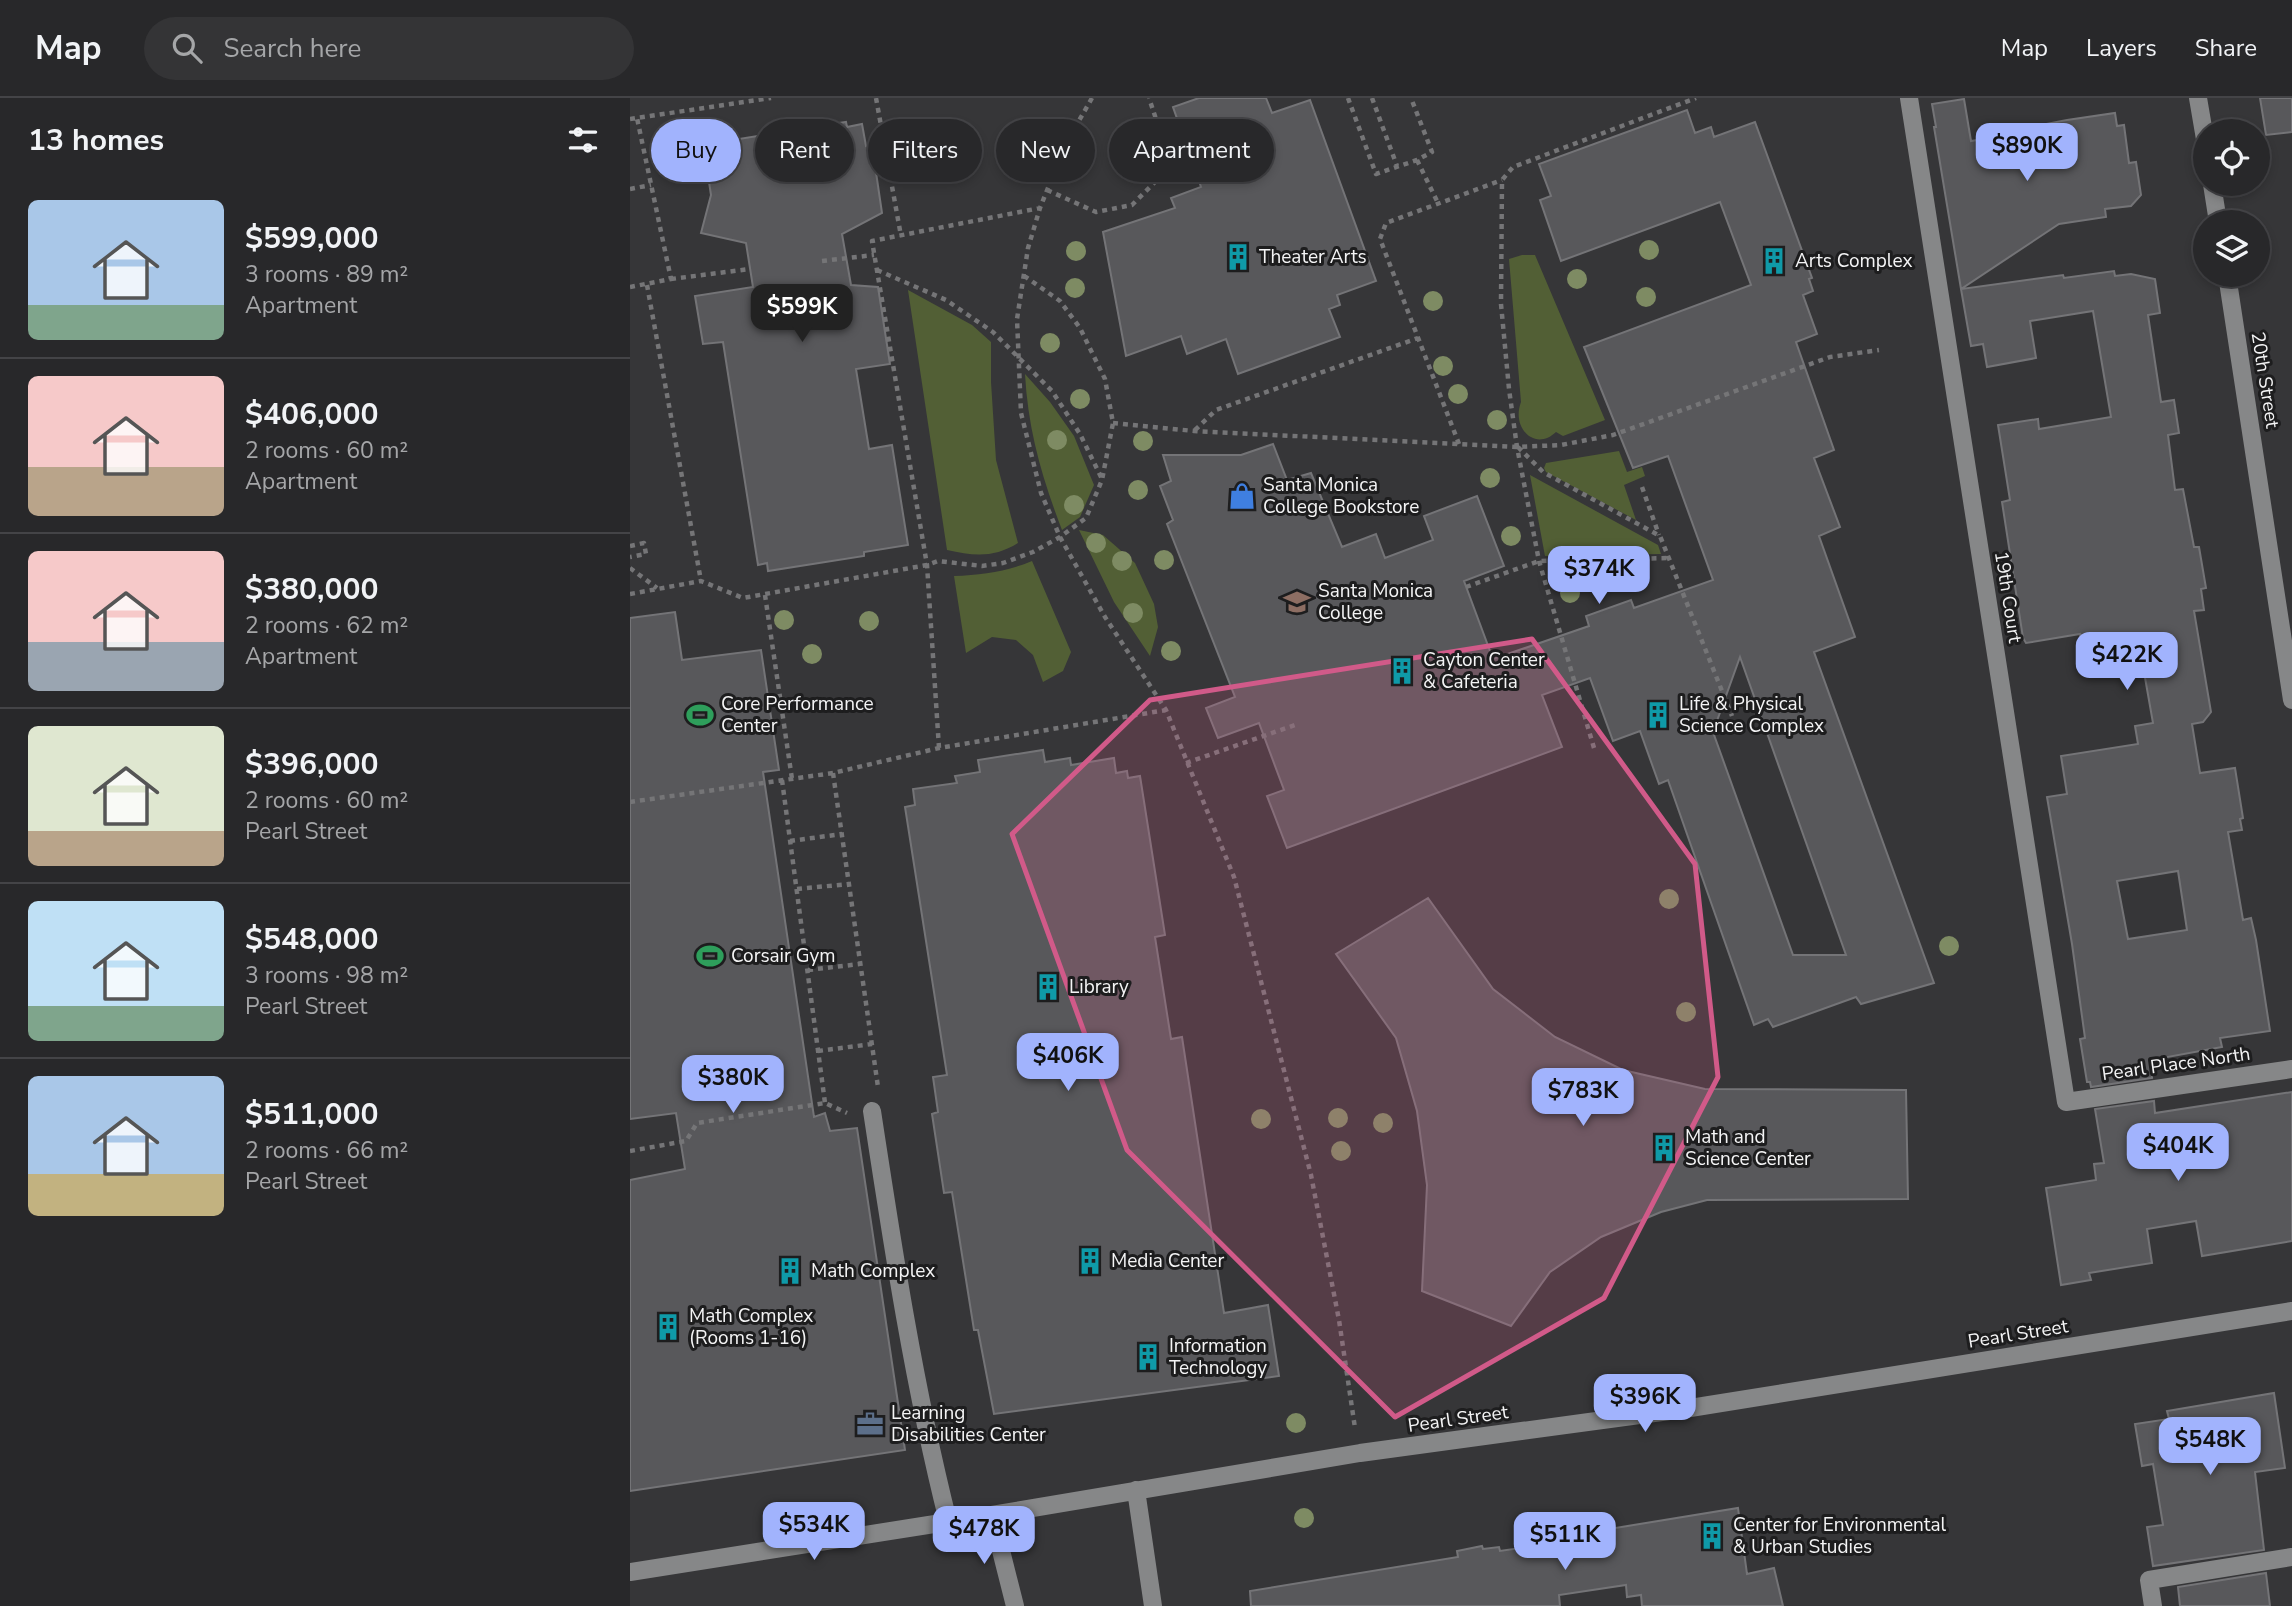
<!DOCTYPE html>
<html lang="en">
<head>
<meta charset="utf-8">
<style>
	body { margin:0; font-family:"Nunito Sans",sans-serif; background:#343436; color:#f1f3f6; height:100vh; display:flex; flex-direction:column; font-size:26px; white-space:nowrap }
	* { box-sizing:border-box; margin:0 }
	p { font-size:23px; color:#a5a6a8 }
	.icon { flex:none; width:38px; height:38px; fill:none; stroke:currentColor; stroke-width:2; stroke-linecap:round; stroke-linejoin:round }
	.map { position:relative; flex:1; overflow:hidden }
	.panel { display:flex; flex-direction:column; background:#28282a; width:630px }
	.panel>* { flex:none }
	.guide { position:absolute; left:21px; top:21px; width:665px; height:63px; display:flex; gap:14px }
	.controls { position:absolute; left:1563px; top:21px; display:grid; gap:14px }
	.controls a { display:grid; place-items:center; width:77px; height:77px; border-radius:50%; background:#28282a; box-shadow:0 4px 10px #0003,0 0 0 2px #444447; font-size:35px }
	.price { position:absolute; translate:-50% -60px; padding:0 16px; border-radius:14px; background:#a1b3fd; color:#111; font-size:23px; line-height:46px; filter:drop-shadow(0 2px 4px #0008) }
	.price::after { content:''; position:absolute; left:50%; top:42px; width:21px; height:16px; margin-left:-10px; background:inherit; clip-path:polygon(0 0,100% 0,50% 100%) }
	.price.selected { background:#222; color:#fff }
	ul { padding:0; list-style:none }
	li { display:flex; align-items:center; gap:21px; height:175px; padding:0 28px }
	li+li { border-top:2px solid #444447 }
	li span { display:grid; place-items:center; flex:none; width:196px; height:140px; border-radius:10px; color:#555 }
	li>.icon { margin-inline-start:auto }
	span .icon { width:84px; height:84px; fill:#fffc; stroke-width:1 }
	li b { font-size:30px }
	h2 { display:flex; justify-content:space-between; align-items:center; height:84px; padding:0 28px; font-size:30px }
	.chip { padding:0 24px; border-radius:32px; background:#28282a; box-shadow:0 4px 10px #0003,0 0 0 2px #444447; font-size:24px; line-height:63px }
	.chip.selected { background:#a1b3fd; color:#111 }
	header { display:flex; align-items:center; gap:42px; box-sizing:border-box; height:98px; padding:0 35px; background:#28282a; border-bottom:2px solid #444447 }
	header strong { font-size:33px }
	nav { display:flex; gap:38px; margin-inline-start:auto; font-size:24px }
	.search { width:490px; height:63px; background:#343436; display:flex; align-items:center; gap:18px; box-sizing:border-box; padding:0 24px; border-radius:38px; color:#a5a6a8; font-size:26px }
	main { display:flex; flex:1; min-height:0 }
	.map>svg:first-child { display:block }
</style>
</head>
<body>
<header>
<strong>Map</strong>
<div class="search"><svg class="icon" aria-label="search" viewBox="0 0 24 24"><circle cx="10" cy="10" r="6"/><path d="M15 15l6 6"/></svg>Search here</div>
<nav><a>Map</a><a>Layers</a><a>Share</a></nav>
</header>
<main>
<section class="panel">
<h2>13 homes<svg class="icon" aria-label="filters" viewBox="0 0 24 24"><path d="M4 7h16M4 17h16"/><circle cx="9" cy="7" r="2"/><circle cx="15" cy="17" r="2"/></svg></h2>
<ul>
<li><span style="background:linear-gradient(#a9c7e8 75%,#7fa58c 0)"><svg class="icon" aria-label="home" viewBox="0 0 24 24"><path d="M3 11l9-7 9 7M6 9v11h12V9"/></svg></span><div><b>$599,000</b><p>3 rooms · 89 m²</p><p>Apartment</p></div></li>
<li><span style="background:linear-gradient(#f6c9c9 65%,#b9a48a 0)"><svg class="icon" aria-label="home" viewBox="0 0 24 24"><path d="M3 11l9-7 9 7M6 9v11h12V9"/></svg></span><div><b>$406,000</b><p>2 rooms · 60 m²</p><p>Apartment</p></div></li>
<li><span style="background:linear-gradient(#f6c9c9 65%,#9aa5b1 0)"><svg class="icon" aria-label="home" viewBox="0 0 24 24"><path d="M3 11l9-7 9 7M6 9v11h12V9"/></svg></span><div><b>$380,000</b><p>2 rooms · 62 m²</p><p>Apartment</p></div></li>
<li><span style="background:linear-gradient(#dfe7d0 75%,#b9a48a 0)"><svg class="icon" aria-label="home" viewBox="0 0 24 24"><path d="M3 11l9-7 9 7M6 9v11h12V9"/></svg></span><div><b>$396,000</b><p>2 rooms · 60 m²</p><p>Pearl Street</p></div></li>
<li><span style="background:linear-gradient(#bfe0f5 75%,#7fa58c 0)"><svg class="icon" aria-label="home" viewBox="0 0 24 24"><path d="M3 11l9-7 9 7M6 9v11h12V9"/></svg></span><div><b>$548,000</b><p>3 rooms · 98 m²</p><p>Pearl Street</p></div></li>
<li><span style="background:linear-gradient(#a9c7e8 70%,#c2b280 0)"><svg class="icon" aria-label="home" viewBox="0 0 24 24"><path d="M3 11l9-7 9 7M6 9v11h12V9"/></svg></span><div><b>$511,000</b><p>2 rooms · 66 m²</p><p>Pearl Street</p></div></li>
</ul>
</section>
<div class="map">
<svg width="1662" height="1508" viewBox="0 0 1662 1508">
	<rect width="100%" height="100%" fill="#363638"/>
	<path fill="#525f35" d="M892 157H905L975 322 933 338 926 334C905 354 881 330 891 304L879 161Z
		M278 192 342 227 361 244V284L366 362 388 445C364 460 344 458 317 452Z
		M395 276 420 304 444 338 464 387 450 419 432 432C412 380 398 332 395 276Z
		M989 353 997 374 1012 369 1015 378 994 387 1006 422 916 374 914 370 916 365Z
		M900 377 1028 447 1031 456 915 458Z
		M449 432 473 437 505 465 524 506 528 529 520 558 484 504Z
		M402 463 441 554 433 573 413 584 403 557 386 542 362 539 336 555 324 478C352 477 376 474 402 463Z"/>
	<path fill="#58585b" stroke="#747477" stroke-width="2" fill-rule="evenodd" d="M569 0H636L642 15 680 2 746 183 707 197 710 207 699 211 710 239 608 276 596 241 557 256 551 238 496 258 473 134 545 110 541 100 571 89 543 9Z
		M1630 0H1662V34L1636 37Z
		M1334 1 1341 43 1397 34 1396 30 1437 22 1485 15 1487 28 1494 27 1499 65 1506 64 1511 97 1501 108 1475 111 1476 119 1429 126 1331 191 1304 29H1306L1302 6Z
		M1057 12 1065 35 1081 29 1084 39 1125 24 1182 180 1179 181 1183 193 1173 197 1187 236 1166 244 1204 352 1184 360 1210 429 1189 438 1225 539 1184 554 1304 885 1231 906 1226 899 1143 929 1138 921 1124 927 1038 682 1029 686 1010 633 983 643 960 580 912 597 932 649 657 750 637 698 654 692 629 625 588 640 576 610 605 599 537 426 543 422 530 388 541 383 533 357H611L643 346 657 382 681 375 712 449 746 436 755 460 803 442 794 418 847 398 874 468 834 483 863 561 959 528 956 518 1001 502 1004 510 1083 482 1038 358 1003 370 954 249 1121 187 1090 104 931 163 910 102 921 98 909 66ZM1110 559 1216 857H1163L1083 634Z
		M216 24 217 29 232 26 236 48 242 47 252 115 212 136 221 187 248 189 260 266 226 271 239 351 262 347 278 447 234 454V458L138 473 137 465 128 467 93 244 73 246 65 198 123 189 116 145 71 135 81 97 74 51 96 48V43Z
		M1484 173 1485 178 1501 176 1525 181 1530 215 1518 217 1531 304 1544 302 1549 335 1538 337 1545 392 1553 391 1564 449H1569L1576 490 1571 491 1574 512 1564 513 1581 614 1573 624 1562 626 1570 675 1605 670 1613 720 1610 721 1612 732 1598 734 1613 822 1621 820 1626 842 1640 933 1590 940 1592 949 1521 962 1522 980 1461 989 1460 984H1457L1450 941 1455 940 1442 846 1417 699 1437 696 1431 658 1508 646 1505 628 1523 625 1511 557 1455 566 1450 536 1396 545 1393 540 1372 404 1380 402 1368 327 1408 321 1409 331 1481 319 1463 213 1400 223 1406 260 1357 269 1353 246 1341 248 1331 191 1433 177 1434 180ZM1548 773 1557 832 1498 841 1487 783Z
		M45 514 52 562 131 552 149 672 133 674 184 1019 195 1015 200 1033 227 1030 275 1352 0 1393V1082L55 1071 46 1015 0 1021V520Z
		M413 652 415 664 440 660 441 667 484 660 486 675 497 673 498 680 510 678 535 837 525 839 541 941 552 939 594 1215 638 1207 649 1278 364 1316 348 1232H344L322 1094 314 1095 302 1016 308 1014 303 979 317 977 275 709 285 707 283 691 327 685 325 678 350 674 348 662Z
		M798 800 863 891 925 939 993 972 1075 991 1276 992 1278 1101 1077 1102 1031 1114 971 1139 920 1174 881 1228 792 1193 797 1087 787 1013 766 940 706 856Z
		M1662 994V1143L1572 1158 1566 1123 1517 1131 1522 1165 1459 1175 1461 1182 1431 1187 1416 1090 1466 1082 1464 1066 1474 1065 1465 1011 1524 1003 1525 1015Z
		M1644 1295 1655 1370 1625 1374 1634 1452 1523 1468 1517 1429 1533 1427 1523 1366 1512 1368 1505 1326 1539 1321 1537 1313Z
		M1108 1410 1117 1476 1144 1470 1153 1508H1012L1011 1497 997 1499 996 1487 929 1497 930 1508H621L620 1493 828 1459 827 1453 852 1448 853 1451 869 1449 870 1453 931 1444 930 1439Z
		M1636 1475 1640 1508H1550L1548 1489Z"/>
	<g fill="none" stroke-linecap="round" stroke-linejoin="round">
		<path stroke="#757577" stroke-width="4.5" stroke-dasharray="5 5" stroke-linecap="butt" d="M246 0 271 138
			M462 0 435 47 410 110 398 150 387 221 391 315 411 395 430 439 475 519 536 612 604 779 681 1077 709 1222 725 1330
			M718 0 746 76 787 62 802 54 781 0
			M742 0 767 68
			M0 21 141 0
			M787 62 808 105
			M0 91 21 87
			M417 92 466 114 502 107 528 81 532 39 519 0
			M192 163 244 157
			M247 172 316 202 363 234 422 293 450 336 472 381
			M41 181 120 171
			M17 187 71 483
			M0 189 41 181 7 20
			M483 325 564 333 887 349 931 347 983 337 1200 259 1249 252
			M565 332 586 312 788 240
			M829 346 750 141 756 125 872 82
			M888 349 913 374 1030 438 1102 618
			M1012 389 1029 437
			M0 448 14 445 16 456 0 459
			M0 470 27 490
			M836 489 909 463 1039 460
			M0 496 71 483 113 500 297 467 308 463 352 468 373 465 403 454 430 439 456 420 472 382 483 325 475 281 450 230 430 203 393 177
			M135 497 162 681
			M309 650 297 467 242 143 410 110
			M964 650 909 463 887 349 879 291 871 206 872 82 883 69 1066 0
			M556 665 665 627
			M203 675 248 989
			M152 682 195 1005
			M0 704 203 675 309 650 536 612
			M160 743 212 736
			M167 791 219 786
			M178 872 230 866
			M188 953 242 946
			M0 1053 56 1043 67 1025 195 1005 217 1015"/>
		<path stroke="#868788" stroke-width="18" d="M1279 0 1436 1004 1662 971
			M1568 0 1575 41
			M1582 86 1588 124
			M1597 177 1662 602
			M242 1013C263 1151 284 1288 318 1423
			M506 1392 523 1508
			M362 1417 385 1508
			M0 1474 362 1417 730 1355 1054 1311 1662 1213
			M1523 1508 1519 1482 1662 1459"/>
	</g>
	<g fill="#7e8b63">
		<circle cx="1019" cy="152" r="10"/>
		<circle cx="446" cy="153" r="10"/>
		<circle cx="947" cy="181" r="10"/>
		<circle cx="445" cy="190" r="10"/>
		<circle cx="1016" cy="199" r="10"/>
		<circle cx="803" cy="203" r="10"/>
		<circle cx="420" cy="245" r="10"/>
		<circle cx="813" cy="268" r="10"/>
		<circle cx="828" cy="296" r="10"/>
		<circle cx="450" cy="301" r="10"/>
		<circle cx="867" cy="322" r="10"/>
		<circle cx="427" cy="342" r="10"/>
		<circle cx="513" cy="343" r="10"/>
		<circle cx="860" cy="380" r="10"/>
		<circle cx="508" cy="392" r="10"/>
		<circle cx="444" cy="407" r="10"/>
		<circle cx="881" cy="438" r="10"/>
		<circle cx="466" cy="445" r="10"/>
		<circle cx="534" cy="462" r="10"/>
		<circle cx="492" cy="463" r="10"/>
		<circle cx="940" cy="495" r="10"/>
		<circle cx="503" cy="515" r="10"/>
		<circle cx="154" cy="522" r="10"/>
		<circle cx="239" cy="523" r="10"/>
		<circle cx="541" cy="553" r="10"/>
		<circle cx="182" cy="556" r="10"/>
		<circle cx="1039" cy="801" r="10"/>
		<circle cx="1319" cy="848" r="10"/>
		<circle cx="1056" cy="914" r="10"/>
		<circle cx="708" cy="1020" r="10"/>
		<circle cx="631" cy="1021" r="10"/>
		<circle cx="753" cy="1025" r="10"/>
		<circle cx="711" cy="1053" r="10"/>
		<circle cx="666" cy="1325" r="10"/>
		<circle cx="674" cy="1420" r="10"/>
	</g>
	<path fill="#d15a89" fill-opacity="0.2" stroke="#d15a89" stroke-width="5" stroke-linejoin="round" d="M902 541 1065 766 1088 979 974 1200 765 1319 497 1052 382 736 520 602Z"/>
	<defs>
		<symbol id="building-bare" viewBox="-9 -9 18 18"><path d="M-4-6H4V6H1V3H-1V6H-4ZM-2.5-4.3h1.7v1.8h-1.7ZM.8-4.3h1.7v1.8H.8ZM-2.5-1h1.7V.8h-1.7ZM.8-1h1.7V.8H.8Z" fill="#0f9aa8" stroke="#1d1d1e" stroke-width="2.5" paint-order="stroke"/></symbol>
		<symbol id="shop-bare" viewBox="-9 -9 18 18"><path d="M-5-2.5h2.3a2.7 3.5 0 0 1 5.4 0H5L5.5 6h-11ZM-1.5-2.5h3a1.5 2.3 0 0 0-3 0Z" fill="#3f7fe0" stroke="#1d1d1e" stroke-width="2.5" paint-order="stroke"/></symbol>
		<symbol id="university-bare" viewBox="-9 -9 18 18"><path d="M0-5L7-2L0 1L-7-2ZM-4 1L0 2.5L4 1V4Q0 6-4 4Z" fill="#8d6e63" stroke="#1d1d1e" stroke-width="2.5" paint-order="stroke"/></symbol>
		<symbol id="stadium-bare" viewBox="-9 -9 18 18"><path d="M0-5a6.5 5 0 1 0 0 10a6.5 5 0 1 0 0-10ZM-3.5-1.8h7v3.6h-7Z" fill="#2e9e5b" stroke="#1d1d1e" stroke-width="2.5" paint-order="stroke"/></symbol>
		<symbol id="office-bare" viewBox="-9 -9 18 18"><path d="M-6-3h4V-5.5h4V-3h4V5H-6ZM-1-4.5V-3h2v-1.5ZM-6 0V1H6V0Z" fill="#5c6f8a" stroke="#1d1d1e" stroke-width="2.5" paint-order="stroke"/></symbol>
	</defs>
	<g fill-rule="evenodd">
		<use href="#building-bare" x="589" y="140" width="38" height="38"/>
		<use href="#building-bare" x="1125" y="144" width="38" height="38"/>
		<use href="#shop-bare" x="593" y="379" width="38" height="38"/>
		<use href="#university-bare" x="648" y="485" width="38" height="38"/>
		<use href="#building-bare" x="753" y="554" width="38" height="38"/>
		<use href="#stadium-bare" x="51" y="598" width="38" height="38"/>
		<use href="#building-bare" x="1009" y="598" width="38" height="38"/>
		<use href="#stadium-bare" x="61" y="839" width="38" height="38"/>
		<use href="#building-bare" x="399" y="870" width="38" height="38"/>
		<use href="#building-bare" x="1015" y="1031" width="38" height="38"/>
		<use href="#building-bare" x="441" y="1144" width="38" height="38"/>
		<use href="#building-bare" x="141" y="1154" width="38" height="38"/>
		<use href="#building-bare" x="19" y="1210" width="38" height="38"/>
		<use href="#building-bare" x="499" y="1240" width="38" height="38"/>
		<use href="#office-bare" x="221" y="1307" width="38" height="38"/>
		<use href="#building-bare" x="1063" y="1419" width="38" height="38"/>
	</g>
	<g text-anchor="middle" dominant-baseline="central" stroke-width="6" stroke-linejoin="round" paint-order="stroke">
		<g font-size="19" fill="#f4f4f5" stroke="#1d1d1e" text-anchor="start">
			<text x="629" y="159">Theater Arts</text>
			<text x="1165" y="163">Arts Complex</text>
			<text x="633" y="387">Santa Monica<tspan x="633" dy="22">College Bookstore</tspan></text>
			<text x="688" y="493">Santa Monica<tspan x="688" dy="22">College</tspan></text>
			<text x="793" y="562">Cayton Center<tspan x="793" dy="22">&amp; Cafeteria</tspan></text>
			<text x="91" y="606">Core Performance<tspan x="91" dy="22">Center</tspan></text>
			<text x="1049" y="606">Life &amp; Physical<tspan x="1049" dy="22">Science Complex</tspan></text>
			<text x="101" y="858">Corsair Gym</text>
			<text x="439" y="889">Library</text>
			<text x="1055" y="1039">Math and<tspan x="1055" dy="22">Science Center</tspan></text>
			<text x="481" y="1163">Media Center</text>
			<text x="181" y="1173">Math Complex</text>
			<text x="59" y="1218">Math Complex<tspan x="59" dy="22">(Rooms 1-16)</tspan></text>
			<text x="539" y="1248">Information<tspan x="539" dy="22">Technology</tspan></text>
			<text x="261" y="1315">Learning<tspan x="261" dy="22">Disabilities Center</tspan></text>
			<text x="1103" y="1427">Center for Environmental<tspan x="1103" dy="22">&amp; Urban Studies</tspan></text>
		</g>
		<g font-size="19" fill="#f4f4f5" stroke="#1d1d1e">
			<text transform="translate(1635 282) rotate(81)">20th Street</text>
			<text transform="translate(1378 499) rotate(81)">19th Court</text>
			<text transform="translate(1546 966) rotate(-8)">Pearl Place North</text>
			<text transform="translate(1388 1236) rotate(-9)">Pearl Street</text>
			<text transform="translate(828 1321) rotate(-8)">Pearl Street</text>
		</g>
	</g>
</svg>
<div class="controls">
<a><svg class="icon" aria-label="locate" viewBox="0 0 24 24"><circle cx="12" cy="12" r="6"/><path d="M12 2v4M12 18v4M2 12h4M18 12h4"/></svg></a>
<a><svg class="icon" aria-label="layers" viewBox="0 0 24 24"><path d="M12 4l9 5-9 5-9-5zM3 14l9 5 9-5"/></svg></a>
</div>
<b class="price" style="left:1397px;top:85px">$890K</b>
<b class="price selected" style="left:172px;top:246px">$599K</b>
<b class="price" style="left:969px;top:508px">$374K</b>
<b class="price" style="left:1497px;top:594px">$422K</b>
<b class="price" style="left:438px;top:995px">$406K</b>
<b class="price" style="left:103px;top:1017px">$380K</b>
<b class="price" style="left:953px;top:1030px">$783K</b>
<b class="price" style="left:1548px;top:1085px">$404K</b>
<b class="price" style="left:1015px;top:1336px">$396K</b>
<b class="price" style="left:1580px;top:1379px">$548K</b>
<b class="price" style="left:184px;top:1464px">$534K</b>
<b class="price" style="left:354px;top:1468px">$478K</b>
<b class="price" style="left:935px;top:1474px">$511K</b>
<div class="guide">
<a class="chip selected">Buy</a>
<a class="chip">Rent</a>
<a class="chip">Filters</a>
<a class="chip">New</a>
<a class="chip">Apartment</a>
</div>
</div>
</main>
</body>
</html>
